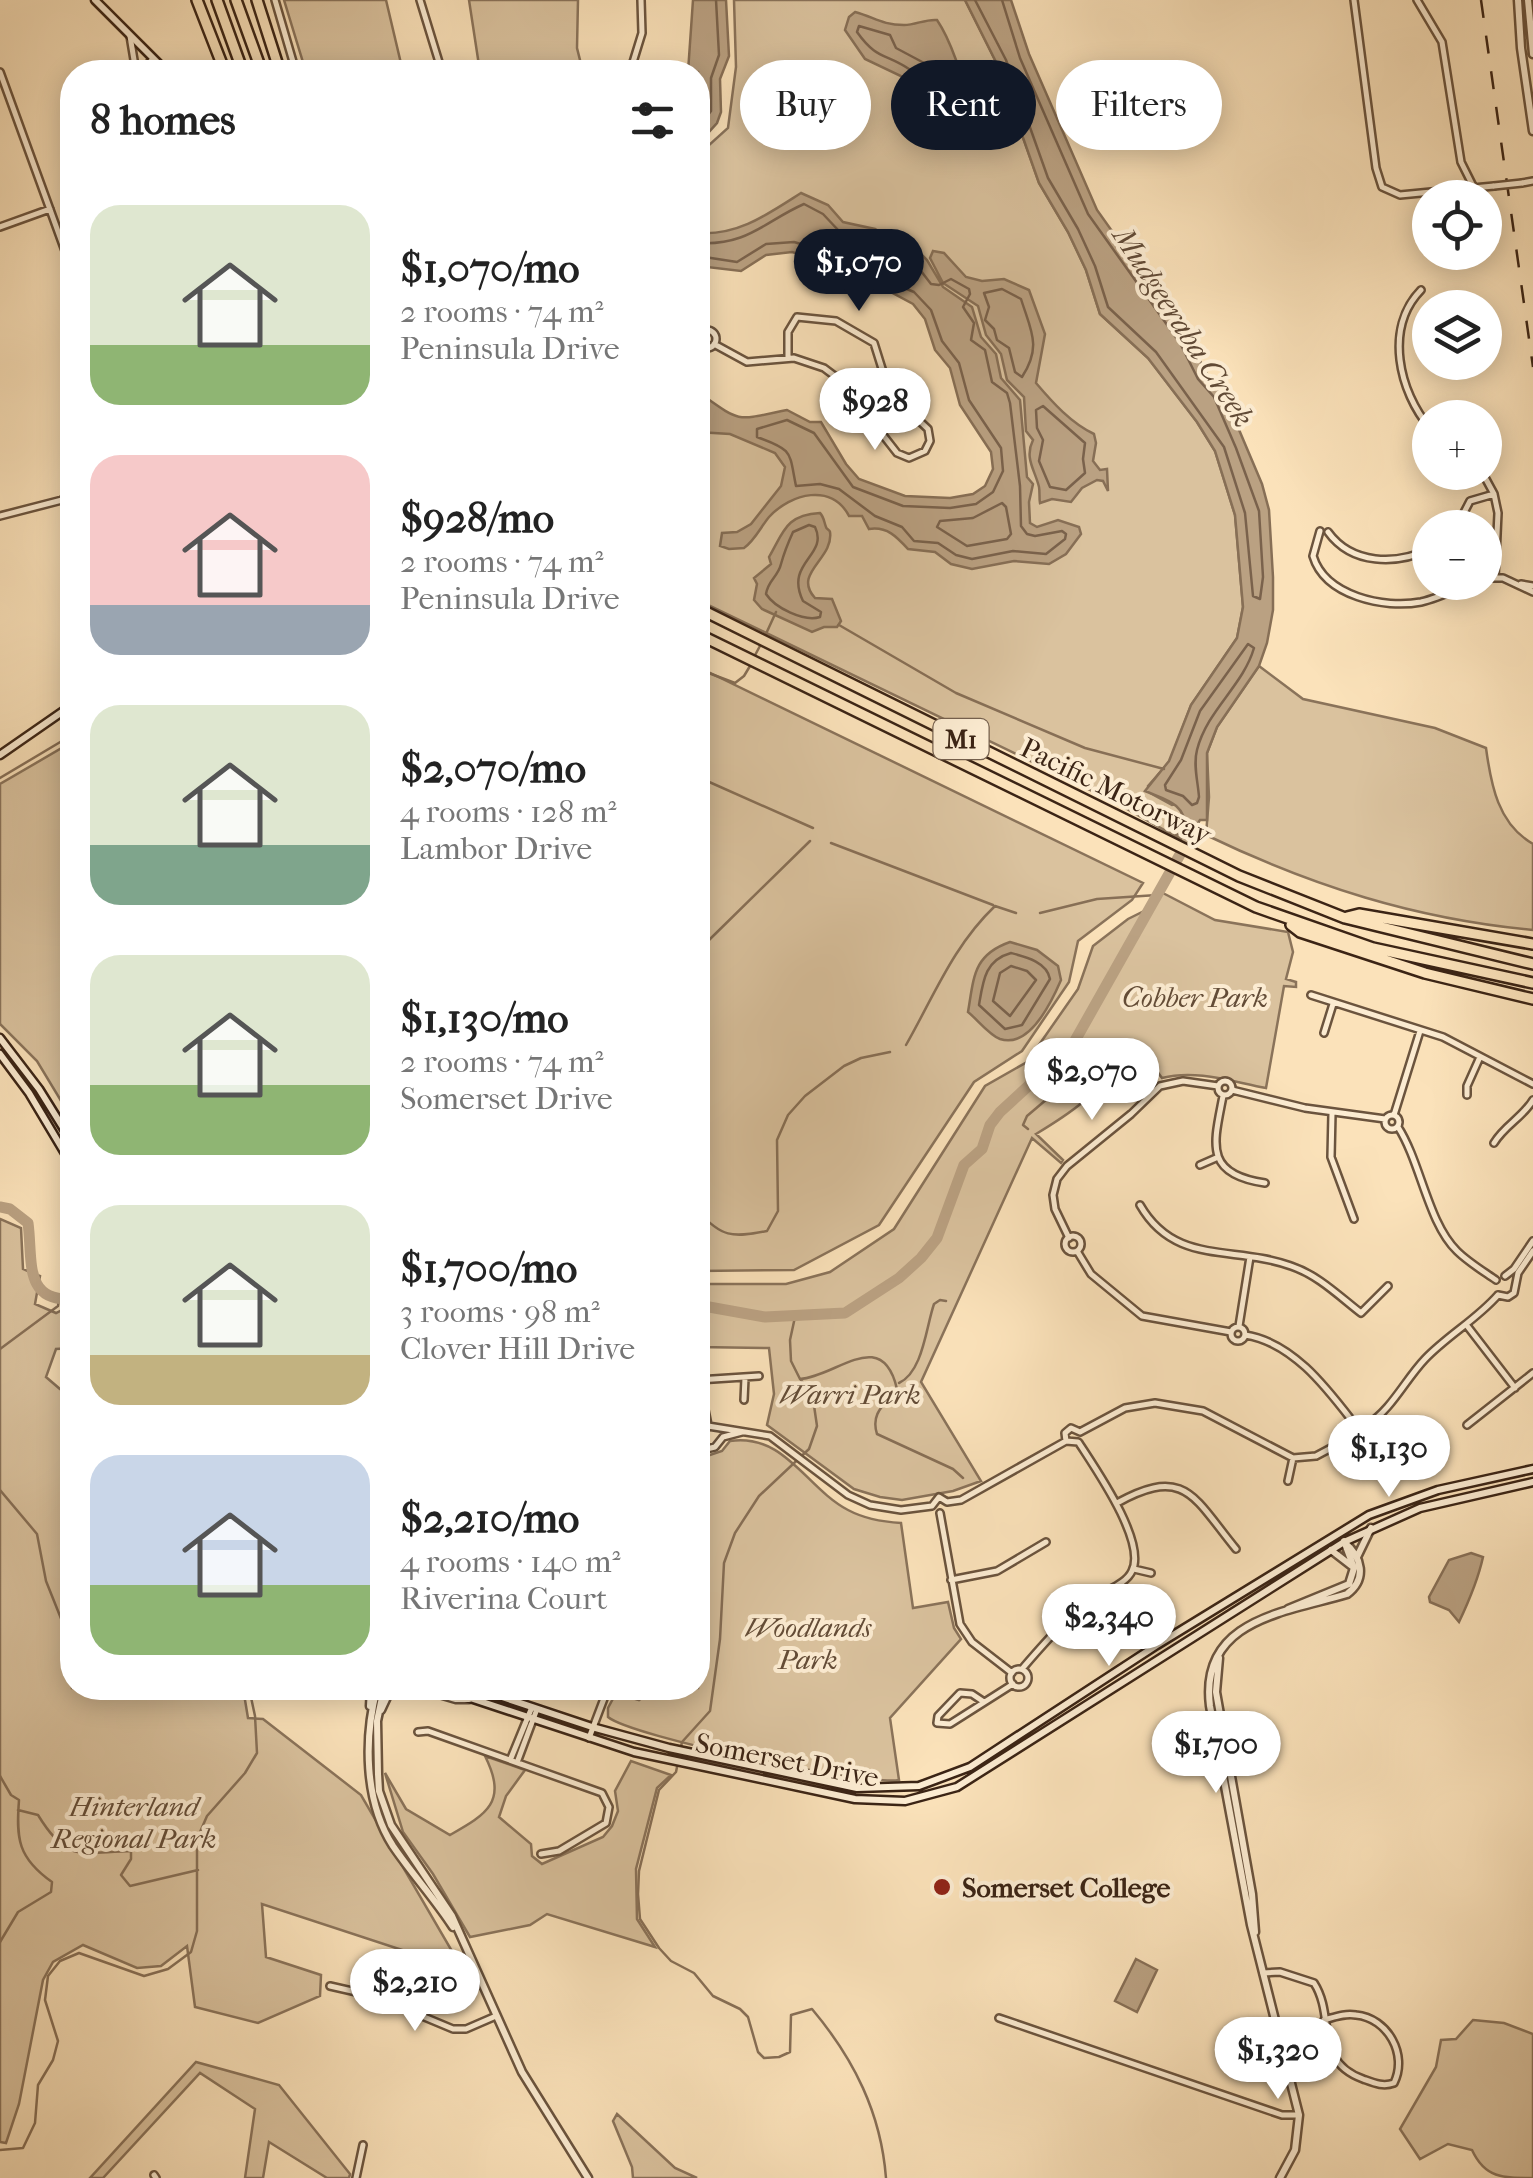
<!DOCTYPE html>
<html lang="en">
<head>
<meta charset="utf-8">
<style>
	body { margin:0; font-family:"IM FELL French Canon",serif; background:#f6f6f6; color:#222; height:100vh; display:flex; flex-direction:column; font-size:38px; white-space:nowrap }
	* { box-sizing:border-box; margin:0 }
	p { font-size:32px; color:#767676 }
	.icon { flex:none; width:55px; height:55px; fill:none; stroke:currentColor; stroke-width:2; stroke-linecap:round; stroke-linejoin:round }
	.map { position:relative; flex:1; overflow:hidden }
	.panel { position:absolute; left:60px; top:60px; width:650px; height:1640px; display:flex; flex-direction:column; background:#fff; border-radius:40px; box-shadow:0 5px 25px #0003 }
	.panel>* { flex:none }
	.hud { position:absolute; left:740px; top:60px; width:642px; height:90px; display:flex; gap:20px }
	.buttons { position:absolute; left:1412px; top:180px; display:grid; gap:20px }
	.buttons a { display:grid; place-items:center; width:90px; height:90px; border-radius:50%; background:#fff; box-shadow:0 5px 25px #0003; font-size:50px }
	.price { position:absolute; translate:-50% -85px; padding:0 22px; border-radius:35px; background:#fff; color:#222; font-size:32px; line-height:65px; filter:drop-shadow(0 2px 5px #0008) }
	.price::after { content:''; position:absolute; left:50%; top:60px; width:30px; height:22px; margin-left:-15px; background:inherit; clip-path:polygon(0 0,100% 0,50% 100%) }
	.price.current { background:#111827; color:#fff }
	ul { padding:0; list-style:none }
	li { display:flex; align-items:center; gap:30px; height:250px; padding:0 30px }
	li span { display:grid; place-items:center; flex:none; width:280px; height:200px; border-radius:30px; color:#555 }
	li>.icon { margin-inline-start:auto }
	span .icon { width:120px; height:120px; fill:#fffc; stroke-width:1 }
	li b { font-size:42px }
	h2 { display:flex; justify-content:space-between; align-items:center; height:120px; padding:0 30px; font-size:42px }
	.pill { padding:0 35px; border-radius:45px; background:#fff; box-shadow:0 5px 25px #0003; font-size:35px; line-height:90px }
	.pill.current { background:#111827; color:#fff }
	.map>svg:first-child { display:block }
</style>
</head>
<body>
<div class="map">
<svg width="1533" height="2178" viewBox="0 0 1533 2178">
	<rect width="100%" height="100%" fill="#fbe2ba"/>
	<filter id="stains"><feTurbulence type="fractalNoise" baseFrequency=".002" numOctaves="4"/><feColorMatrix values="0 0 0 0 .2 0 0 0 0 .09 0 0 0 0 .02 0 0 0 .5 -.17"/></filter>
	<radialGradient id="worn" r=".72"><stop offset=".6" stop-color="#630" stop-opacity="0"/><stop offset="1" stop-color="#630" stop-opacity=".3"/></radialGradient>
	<path fill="#dac29e" stroke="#8a735a" stroke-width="2.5" d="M284 0H386L403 72H306Z
		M469 0H578L577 48 583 72H480Z
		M734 0H965L997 64 1039 183 1068 232 1086 270 1100 314 1148 358 1197 422 1215 451 1235 515 1243 607 1237 638 1191 705 1170 761 1148 786 1150 793 1172 805 1177 804 1185 813V832L1175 836 1111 800 698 600V413L944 526 1005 482 916 281 824 238 743 246 698 229V155L728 128 736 67Z
		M1259 666 1303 699 1435 728 1486 748C1491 785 1498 824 1533 844V930C1415 919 1312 886 1206 835L1209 797 1207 753 1217 727Z
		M698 667 1143 883 1132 900 1078 941 1069 982 1022 1051 974 1082 879 1225 794 1270 698 1271Z
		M72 742V1119L37 1061 0 1024V784Z
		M1159 891 1215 920 1288 932 1293 952 1286 979 1296 982V987L1284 986 1266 1088C1233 1082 1197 1069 1162 1078L1153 1066 1120 1060C1094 1097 1074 1111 1036 1134L1063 1160 1061 1163 1032 1138 921 1382 981 1481 953 1491 902 1500 880 1497 854 1489 767 1425 774 1394 769 1348 698 1347V1281L702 1284H786L830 1272 894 1229 985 1086 1027 1062 1078 989 1093 946 1128 919 1150 908Z
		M0 1219 21 1228 23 1269 40 1276 35 1304 56 1313 72 1305V1348L56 1349 46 1377 60 1389 72 1392V1688H243L248 1718 263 1719 361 1795 463 1970 262 1904 266 1957 321 1975 320 1996 258 2023 195 2007 187 1946 161 1966 137 1968 83 1945 53 1962 43 1980 19 2104 6 2143 0 2142Z
		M730 1441C785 1433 806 1488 848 1510 863 1518 884 1522 901 1523L913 1608 948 1602 954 1628 961 1639 890 1718 899 1780C867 1786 632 1737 608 1717V1708L616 1693 639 1700 655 1688H698V1459L722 1451Z
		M485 1756 525 1770 506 1796 499 1817 531 1844 532 1856 542 1864 603 1837 612 1826 618 1811 615 1791 631 1761 671 1775 657 1788 636 1869 637 1919 655 1947 547 1914 530 1925 470 1937 433 1874 403 1832 385 1773 406 1809 450 1835C487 1814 508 1802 485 1756Z
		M1473 2020 1504 2023 1533 2034V2178C1502 2178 1485 2178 1472 2150L1448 2144 1420 2159 1400 2129 1436 2067 1441 2040 1456 2039Z
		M196 2062 279 2085 350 2174 349 2178H327L269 2142 263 2178H245L255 2109 200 2073 103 2178H90Z
		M617 2114 675 2168 697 2178H633L632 2167 613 2121Z"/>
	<path fill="#baa182" stroke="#876f56" stroke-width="2.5" d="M693 0H726L729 56 720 79 721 112 717 123 698 144V72H688Z
		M965 0H1011L1029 54 1097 210 1188 338 1207 374 1223 392 1262 484 1269 510 1273 577V610L1267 643 1259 666 1217 727 1207 753V820H1200C1194 828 1197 836 1190 843L1175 836 1186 829C1185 803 1166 800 1145 791L1169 761 1191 705 1237 638 1243 607 1235 515 1215 451 1197 422 1148 358 1100 314 1086 270 1068 232 1039 183 997 64Z
		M855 12C874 17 882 25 904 25 916 25 925 19 937 20 948 36 967 82 964 100L951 107 922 98 903 77 865 59 845 30 849 17Z
		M801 193 828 205 843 222 875 229 895 242 915 248 927 260 943 287 972 307 981 337 996 354 1001 378 1020 400 1027 477 1033 484 1029 502 1030 523 1037 527 1058 520 1079 527 1081 534 1066 554 1049 564 1014 561 972 569 951 564 935 552 908 549C897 537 887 526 869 529L862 516H849C832 483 791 493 769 517 760 528 755 540 744 548L729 549 720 546 722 533 737 532 751 524 781 486 785 467 775 453 730 434 698 432V392C742 423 734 421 787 410L810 422H821L846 464 859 479 905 496 950 498 973 494 985 486 993 469 991 452 960 405 950 368 935 350 925 319 913 304 842 266 792 252 766 255 741 271 698 266V233C738 236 768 214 801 193Z
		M933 251 944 253 966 277 982 281 1004 279 1029 290 1045 334 1036 383C1053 403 1071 423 1094 434L1096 443 1093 461 1100 470 1107 469 1108 491 1103 481 1097 480 1082 488 1071 502 1052 499 1040 503C1039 498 1040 492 1039 487 1035 470 1024 458 1033 440L1026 431 1024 397 1007 380 1001 354 986 335 978 306 943 283 930 258Z
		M820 513C824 517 824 522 826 527 826 529 830 530 830 532 834 559 792 573 815 598L832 599 841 621 837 627H824L812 632 762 609 754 600 757 584 754 578 771 564 769 557C784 531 786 515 820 513Z
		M1010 942 1037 950 1058 966 1061 980C1052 1001 1030 1049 1000 1039 989 1035 977 1019 968 1012 974 977 973 955 1010 942Z
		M1471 1553 1483 1557C1478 1580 1468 1603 1459 1622L1449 1610 1430 1602 1429 1597 1449 1560Z
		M1136 1959 1157 1970 1137 2012 1115 2001Z"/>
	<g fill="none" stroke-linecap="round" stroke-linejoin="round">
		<path stroke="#7a624c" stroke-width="2.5" d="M975 0 1006 60 1048 178 1078 229 1095 266 1108 307 1156 352 1224 447 1245 513 1253 596 1260 599 1263 577 1259 511 1236 448 1214 397 1198 379 1180 343 1088 214 1020 58 1002 0
			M859 26 890 35 896 48 926 64 935 79 950 83 953 94 949 96C926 90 926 80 909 69 885 53 877 60 857 32Z
			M698 128 711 111V78L719 55 716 0
			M698 243C748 246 765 221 804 204L823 214 839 231 873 239 890 251 911 258 931 284 939 285 951 279 969 289 970 294 963 307 974 323 971 340 985 350 992 382 1007 393 1010 403 1020 486 1021 526 1027 534 1035 536 1062 531 1066 534 1065 539 1046 554 1013 551 972 559 956 555 938 543 914 541 902 527 875 516 839 489 820 484 796 486C789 452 794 450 757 437V429L787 420 814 433 853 487 903 506 950 508 976 504 993 492 1003 471 1001 448 969 400 959 363 942 341 931 310 914 292 885 280 846 257 794 242 766 244 737 262 698 256
			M1002 289 1021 299C1031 331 1042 346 1022 377L1015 372 1009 348 997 340 994 329 985 320 989 307 984 293Z
			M1043 406 1085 443 1083 459 1085 473 1066 490 1050 487 1039 461 1043 440 1037 428 1036 410Z
			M1002 503 1006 507 1011 534 1007 539 967 546 937 527 940 521 973 518Z
			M809 525 815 527C829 556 784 562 803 601L821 612 820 617C804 622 775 608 766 594 768 580 778 577 781 564 784 553 788 543 793 532Z
			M1248 644 1254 648C1243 686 1207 710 1197 750 1193 765 1198 782 1199 797L1197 803 1192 805 1183 796 1166 790 1165 785 1181 760 1200 711Z
			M1011 953C1026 957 1047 962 1050 979L1022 1025 1005 1029 979 1005C983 981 985 960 1011 953Z
			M1011 966 1027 971 1036 980 1010 1016 993 1001 1000 973Z"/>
		<path stroke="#876f56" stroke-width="2.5" d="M839 625 956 693 1085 748 1164 769
			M765 636 776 612
			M753 659 761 644
			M698 669 735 683 744 676 750 666
			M698 777 813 828
			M0 778 72 735
			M831 843 993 905
			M1040 913 1097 899 1157 895
			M707 942 810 841
			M906 1045C934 996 953 946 995 906L1016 913
			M1028 1129 1023 1125 1027 1116 1047 1099 1036 1079
			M698 1211C721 1237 732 1238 767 1231L778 1211 777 1140 788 1115 805 1096 844 1066 861 1058 890 1052
			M795 1317 790 1340 791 1361 800 1379 812 1392 817 1426 809 1449 759 1496 735 1533 724 1563 720 1639 710 1711 682 1742 676 1772 659 1790 639 1871 638 1894 640 1919 659 1948 671 1961 694 1973 713 1996 740 2009 748 2017 758 2052 764 2058 779 2057 790 2052 791 2015 812 2009C854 2059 881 2113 886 2178
			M0 1349 58 1306 59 1299
			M72 1365 69 1373 72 1381
			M800 1379C836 1377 882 1325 897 1389 886 1404 870 1412 877 1434L953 1469 963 1478
			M899 1383C923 1372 926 1327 934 1304L940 1300 946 1301
			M0 1490 37 1534 46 1581 66 1631
			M0 1776 11 1795 19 1800C16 1839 18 1858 52 1882L51 1892 18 1912 0 1942
			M18 1810 38 1815C68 1864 81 1852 131 1851V1859L121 1875 130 1886 198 1870
			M0 2150 23 2148 35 2123 38 2085 53 2060 58 2041 45 2000 48 1976 60 1961 79 1953 144 1976 168 1969 191 1952 197 1931V1839L207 1816 245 1773 257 1753 255 1716 249 1688"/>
		<path stroke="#baa182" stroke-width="11" d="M0 1207 10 1209 28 1223C33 1259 23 1302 72 1299
			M698 1305 765 1317 845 1313 899 1278 921 1258 937 1238 964 1165 982 1149 990 1125 1000 1112 1072 1046 1191 835V827"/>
		<defs>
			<path id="minor" d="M275 0 296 72
				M420 0 442 72
				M1354 0 1376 168 1382 187 1400 195 1494 186
				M1417 0 1442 42 1461 162 1474 188
				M130 36 136 72
				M0 72 72 270
				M140 72 153 59
				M630 72 642 33 641 0
				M1522 183 1533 181
				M0 227 50 209
				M1421 290C1384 328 1399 392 1430 428
				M698 339a9 9 0 1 1 18 0a9 9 0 1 1-18 0Z
				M714 344 747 362 794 358 824 368 840 380 897 453 909 458 925 451 930 441 928 429 912 414 902 391 884 375 874 343 836 321 797 317 788 332V358
				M1482 472 1494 494
				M0 516 62 500 72 490
				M1456 528 1470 501 1494 494 1498 513 1495 577
				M1320 531 1313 556C1325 596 1384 609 1421 602 1439 598 1456 589 1473 582
				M1328 532C1352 565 1396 565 1430 549
				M1485 578H1503L1533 592
				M1521 584 1533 586
				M1311 995 1443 1037 1533 1084
				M1324 1033 1333 1004
				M1218 1088a7 7 0 1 1 14 0a7 7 0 1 1-14 0Z
				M1232 1090 1305 1108 1385 1119
				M1467 1095V1086L1480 1057
				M1223 1096C1214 1143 1203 1174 1265 1183
				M1332 1113 1331 1157 1354 1219
				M1385 1122a7 7 0 1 1 14 0a7 7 0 1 1-14 0Z
				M1394 1115 1420 1031
				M1398 1127C1421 1163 1428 1223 1457 1251 1468 1262 1483 1271 1496 1280
				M1494 1143C1505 1125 1522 1118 1533 1100
				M1200 1165 1216 1158
				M1140 1205C1175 1266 1233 1245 1291 1266 1318 1275 1339 1296 1361 1313L1388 1286
				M1065 1244a8 8 0 1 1 16 0a8 8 0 1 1-16 0Z
				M1069 1238 1055 1209 1053 1195 1057 1179 1067 1166 1131 1114 1160 1086 1183 1081 1218 1086
				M1077 1251 1091 1274 1142 1316 1231 1332
				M1505 1276 1514 1269 1533 1241
				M1498 1295 1508 1297 1514 1293 1518 1273 1533 1251
				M1239 1326 1250 1257
				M1231 1334a7 7 0 1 1 14 0a7 7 0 1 1-14 0Z
				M1468 1327 1515 1388
				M1245 1335C1292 1342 1326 1387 1353 1422
				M698 1380 759 1376
				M744 1400 745 1378
				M698 1402 705 1410 708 1425
				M1353 1422 1362 1421 1367 1425C1392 1409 1405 1380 1425 1359 1448 1335 1476 1320 1498 1295
				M1467 1425 1533 1373
				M708 1426 770 1436 848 1495 870 1505 901 1510 932 1506 939 1497 947 1502 961 1500 1066 1441 1078 1442
				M698 1441 708 1426
				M1066 1441 1065 1433 1071 1428 1080 1432 1125 1408 1155 1403 1203 1411 1293 1458 1316 1456 1350 1438 1356 1441 1365 1440 1369 1435 1367 1425
				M698 1451 715 1447 723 1437 742 1432
				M1288 1481 1293 1458
				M1117 1503C1186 1465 1194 1498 1236 1549
				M940 1513 960 1624 972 1642 1012 1673
				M1134 1569 1151 1573
				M951 1580 997 1571 1046 1542
				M1022 1669C1047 1640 1068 1615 1102 1594 1112 1588 1127 1582 1132 1571 1147 1542 1095 1468 1079 1443
				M1010 1678a9 9 0 1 1 18 0a9 9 0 1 1-18 0Z
				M984 1702 972 1694 960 1693 938 1716 937 1723 950 1724 1013 1684
				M418 1732 428 1731 602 1793 609 1807 606 1823 559 1851 541 1854
				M589 1738 608 1688
				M511 1758 532 1707
				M518 1760 537 1709
				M1263 1973 1280 1972 1314 1983C1336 2017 1313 2061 1363 2079 1374 2083 1383 2087 1394 2083 1408 2055 1388 2018 1356 2015 1345 2013 1335 2017 1324 2020
				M330 1986 374 1996 453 2029H466L496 2016
				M999 2018 1282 2115H1299
				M154 2175 156 2178
				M356 2178 363 2145"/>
			<path id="tertiary" d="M1518 0 1521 48 1533 131
				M1528 0 1533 54
				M1331 1550 1353 1567
				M1357 1557 1371 1528
				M1288 1609 1349 1584 1354 1568 1344 1541
				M1219 1658 1216 1692 1252 1894 1255 1932
				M377 1688C364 1738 364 1801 393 1846 412 1874 435 1899 453 1927
				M384 1688 377 1721 378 1774 379 1791 391 1825 452 1916 522 2072 588 2178
				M419 1688 456 1699H469
				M370 1706 371 1688
				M381 1710 388 1695 397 1688
				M1280 2178 1295 2150 1299 2115 1251 1925 1210 1706C1199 1619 1287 1612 1347 1594 1367 1579 1362 1557 1344 1542"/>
			<path id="secondary" d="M95 0 167 72
				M0 755 72 705
				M0 1038 39 1089 72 1142
				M0 1054 29 1093 72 1165
				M440 1688 634 1752 855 1799 905 1801 957 1787 1344 1542 1420 1508 1533 1482
				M475 1688 592 1727 669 1748 857 1788 919 1786 970 1767 1157 1645 1369 1515 1438 1490 1533 1469"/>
			<path id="motorway" d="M197 0 225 72
				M217 0 243 72
				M236 0 262 72
				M257 0 280 72
				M698 608 1239 876 1345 918 1533 964
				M698 634 1256 907 1373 948 1533 983
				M1347 917 1359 914 1533 944
				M1291 925 1300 932 1425 973 1533 999"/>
		</defs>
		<use href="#minor" stroke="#6b543e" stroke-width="10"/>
		<use href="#tertiary" stroke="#6b543e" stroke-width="11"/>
		<use href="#secondary" stroke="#3b2415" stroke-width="11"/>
		<use href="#motorway" stroke="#3b2415" stroke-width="14"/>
		<use href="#minor" stroke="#fcecd2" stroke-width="5"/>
		<use href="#tertiary" stroke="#fcecd2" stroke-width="6"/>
		<use href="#secondary" stroke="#fcecd2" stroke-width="6"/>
		<use href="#motorway" stroke="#fbe2ba" stroke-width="9"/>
		<path stroke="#3b2415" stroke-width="2.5" stroke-dasharray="18 18" stroke-linecap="butt" d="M1481 0 1533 367"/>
		<defs>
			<path id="minor-bridge" d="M1494 186 1522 183"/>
		</defs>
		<use href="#minor-bridge" stroke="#6b543e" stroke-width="10" stroke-linecap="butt"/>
		<use href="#minor-bridge" stroke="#fcecd2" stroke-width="5"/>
	</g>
	<circle fill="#8f2418" stroke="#fcecd2" stroke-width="4" cx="942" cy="1887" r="10"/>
	<g text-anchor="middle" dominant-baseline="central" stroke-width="8" stroke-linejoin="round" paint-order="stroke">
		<rect fill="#fcecd2" stroke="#75604e" stroke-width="2.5" x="933.5" y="719" width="55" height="40" rx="8"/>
		<g font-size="25" font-weight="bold" fill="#3b2415">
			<text x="961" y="739">M1</text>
		</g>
		<g font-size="28" fill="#3b2415" stroke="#fcecd2">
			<text transform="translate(1116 791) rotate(26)">Pacific Motorway</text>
			<text transform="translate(787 1760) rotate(11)">Somerset Drive</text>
		</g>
		<g font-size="28" font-style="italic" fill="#634c37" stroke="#fcecd2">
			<text x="1195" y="997">Cobber Park</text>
			<text x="850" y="1394">Warri Park</text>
			<text x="808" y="1627">Woodlands<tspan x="808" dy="32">Park</tspan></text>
			<text x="134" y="1806">Hinterland<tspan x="134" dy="32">Regional Park</tspan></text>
		</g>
		<g font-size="28" font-weight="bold" fill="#3b2415" stroke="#fcecd2" text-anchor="start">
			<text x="962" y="1887">Somerset College</text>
		</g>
		<g font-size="30" font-style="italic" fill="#614a36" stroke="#fcecd2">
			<text transform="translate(1183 327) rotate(57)">Mudgeeraba Creek</text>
		</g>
	</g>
	<rect width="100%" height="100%" filter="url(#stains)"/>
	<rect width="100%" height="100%" fill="url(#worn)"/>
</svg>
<div class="buttons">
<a><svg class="icon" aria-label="locate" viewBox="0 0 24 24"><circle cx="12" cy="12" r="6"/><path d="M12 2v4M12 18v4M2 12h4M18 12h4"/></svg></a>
<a><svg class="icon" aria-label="layers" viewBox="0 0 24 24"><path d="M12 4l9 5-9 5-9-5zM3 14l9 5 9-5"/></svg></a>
<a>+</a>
<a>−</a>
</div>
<b class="price current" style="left:859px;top:314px">$1,070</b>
<b class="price" style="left:875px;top:453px">$928</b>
<b class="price" style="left:1092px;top:1123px">$2,070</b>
<b class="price" style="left:1389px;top:1500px">$1,130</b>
<b class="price" style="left:1109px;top:1669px">$2,340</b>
<b class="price" style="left:1216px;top:1796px">$1,700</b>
<b class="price" style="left:415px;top:2034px">$2,210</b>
<b class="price" style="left:1278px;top:2102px">$1,320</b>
<div class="hud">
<a class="pill">Buy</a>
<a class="pill current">Rent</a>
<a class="pill">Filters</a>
</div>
<section class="panel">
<h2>8 homes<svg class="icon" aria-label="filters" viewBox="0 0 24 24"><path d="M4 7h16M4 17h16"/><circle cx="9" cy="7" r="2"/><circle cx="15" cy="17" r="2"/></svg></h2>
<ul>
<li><span style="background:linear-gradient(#dfe7d0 70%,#8fb573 0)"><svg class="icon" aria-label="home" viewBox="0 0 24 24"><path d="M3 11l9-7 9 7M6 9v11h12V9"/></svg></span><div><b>$1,070/mo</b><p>2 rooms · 74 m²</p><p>Peninsula Drive</p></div></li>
<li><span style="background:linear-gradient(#f6c9c9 75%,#9aa5b1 0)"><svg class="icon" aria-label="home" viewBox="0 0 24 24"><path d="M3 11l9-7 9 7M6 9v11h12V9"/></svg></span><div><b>$928/mo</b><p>2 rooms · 74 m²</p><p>Peninsula Drive</p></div></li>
<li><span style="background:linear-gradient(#dfe7d0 70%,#7fa58c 0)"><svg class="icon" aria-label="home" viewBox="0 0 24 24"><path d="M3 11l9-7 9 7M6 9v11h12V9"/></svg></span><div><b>$2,070/mo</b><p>4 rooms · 128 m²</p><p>Lambor Drive</p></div></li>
<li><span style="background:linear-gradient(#dfe7d0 65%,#8fb573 0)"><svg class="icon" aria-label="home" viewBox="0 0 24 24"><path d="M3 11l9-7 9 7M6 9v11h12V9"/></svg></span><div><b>$1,130/mo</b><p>2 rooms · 74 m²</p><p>Somerset Drive</p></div></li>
<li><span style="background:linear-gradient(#dfe7d0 75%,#c2b280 0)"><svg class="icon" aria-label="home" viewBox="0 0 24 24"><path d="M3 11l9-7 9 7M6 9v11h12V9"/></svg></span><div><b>$1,700/mo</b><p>3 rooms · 98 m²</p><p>Clover Hill Drive</p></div></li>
<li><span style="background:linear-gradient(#c9d6e8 65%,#8fb573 0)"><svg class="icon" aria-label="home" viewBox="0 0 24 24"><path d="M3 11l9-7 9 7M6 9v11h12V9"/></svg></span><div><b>$2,210/mo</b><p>4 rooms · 140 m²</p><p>Riverina Court</p></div></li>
</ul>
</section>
</div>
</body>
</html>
